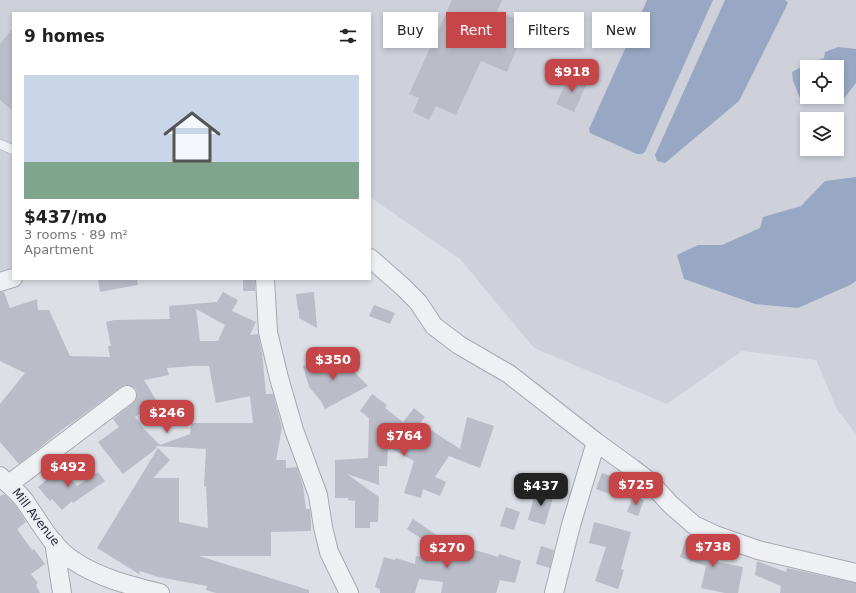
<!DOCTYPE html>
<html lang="en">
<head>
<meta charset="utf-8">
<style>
	body { margin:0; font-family:"DejaVu Sans",sans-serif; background:#f6f6f6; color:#222; height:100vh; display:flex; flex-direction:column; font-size:15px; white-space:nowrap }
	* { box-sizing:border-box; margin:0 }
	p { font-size:13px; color:#767676 }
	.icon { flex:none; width:22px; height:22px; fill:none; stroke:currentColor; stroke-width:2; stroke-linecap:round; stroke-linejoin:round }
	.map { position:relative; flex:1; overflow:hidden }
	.sheet { position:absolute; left:12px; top:12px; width:359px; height:268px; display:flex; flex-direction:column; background:#fff; border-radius:0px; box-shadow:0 2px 6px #0003 }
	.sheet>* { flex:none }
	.banner { position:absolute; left:383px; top:12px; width:380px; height:36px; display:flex; gap:8px }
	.fabs { position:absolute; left:800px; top:60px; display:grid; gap:8px }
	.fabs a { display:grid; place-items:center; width:44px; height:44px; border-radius:0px; background:#fff; box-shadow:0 2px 6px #0003; font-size:20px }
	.price { position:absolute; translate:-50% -34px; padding:0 9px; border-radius:8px; background:#c64549; color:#fff; font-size:13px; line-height:26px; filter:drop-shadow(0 1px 2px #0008) }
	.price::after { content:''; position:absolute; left:50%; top:24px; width:12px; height:9px; margin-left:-6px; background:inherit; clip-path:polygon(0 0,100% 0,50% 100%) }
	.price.current { background:#222; color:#fff }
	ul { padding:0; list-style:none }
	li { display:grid; align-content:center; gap:8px; height:212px; padding:0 12px }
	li+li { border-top:1px solid #e0e0e0 }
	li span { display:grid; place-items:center; height:124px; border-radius:0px; color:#555 }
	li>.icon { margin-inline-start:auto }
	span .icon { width:72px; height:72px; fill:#fffc; stroke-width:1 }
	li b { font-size:17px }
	h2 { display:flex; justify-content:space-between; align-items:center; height:48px; padding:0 12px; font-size:17px }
	.pill { padding:0 14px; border-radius:0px; background:#fff; box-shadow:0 2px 6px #0003; font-size:14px; line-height:36px }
	.pill.current { background:#c64549; color:#fff }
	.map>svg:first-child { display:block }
</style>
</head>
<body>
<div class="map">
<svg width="856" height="593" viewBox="0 0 856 593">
	<rect width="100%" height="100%" fill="#dcdfe5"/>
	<path fill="#ced1da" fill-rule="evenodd" d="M0 0H856V434L838 411 816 360 742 351 667 404 534 348 460 259 370 197V13H13V267L0 271ZM807 67H837V97H807ZM807 119H837V149H807Z"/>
	<path fill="#98a8c4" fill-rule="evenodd" d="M647 0H713L645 152 642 154H637L590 133 589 129Z
		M725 0H785L788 3 739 101 665 163 657 161 655 155Z
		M838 47 856 49V83L842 101 818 104 800 98 793 81 792 72 807 64 824 58 825 52ZM807 67H837V97H807Z
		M856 177V281L850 285 798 308 755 304 684 279 677 255 698 245H722L760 228 763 217 801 206 825 181Z"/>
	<path fill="#babdc8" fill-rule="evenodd" d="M452 0H502L497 12 530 23 524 40 521 38 507 72 481 61 456 115 436 106 429 120 413 112 419 98 409 94Z
		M13 28V111L0 100V44Z
		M570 74 588 81 574 112 556 104Z
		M98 279H137L138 285 100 292Z
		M243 279H255V291H243Z
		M0 292H4L10 308 37 299 38 310H49L70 356 110 357 108 346H111L106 322 114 320 170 319 169 306 217 302 223 292 238 300 232 311 256 322 250 335 258 334 262 353 266 394H273L282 427 276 460H286V468L297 467 303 486 306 509H310L311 520V531L271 532V556H199L309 590V593H216L206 590 207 586 158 577 140 571 139 574 97 548 158 448 170 460 153 478H179V522L208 528 206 486H204L206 449 156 446 157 448 123 474 98 442 119 427 113 419 133 403 136 399 137 394 136 389 131 386 126 385 121 387 68 426V425L19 464 0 442V404L25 373 0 361ZM196 309 225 325 218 341H200ZM193 366H209L216 403 250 396 253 423H191L190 434 160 445 145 430 135 417 158 403 144 380 169 375 167 368Z
		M314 292 317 328 299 318V310H298L296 294Z
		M374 305 395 313 390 324 369 316Z
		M324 360 345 362 368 386 325 409 321 401 309 387 303 366Z
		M372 394 387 405 385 408 403 422 414 408 425 417 420 423 460 449 467 417 494 426 480 468 449 456 435 477 446 482 440 496 423 489 421 498 404 493 414 461 388 447 387 466H379V485L347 474 379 497 378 522H370V528H355V501L348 500V498H335V460L368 458 369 418 360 411Z
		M62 467 77 486 98 472 105 481 73 503 72 501 62 510 52 499 50 501 38 487Z
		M602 473 627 482 621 498 596 489Z
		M536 489 554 494 545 525 528 520Z
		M4 494 16 506 26 522 17 529 32 550 34 549 45 564 31 574 38 583 36 585 40 593H0V496Z
		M633 496 644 500 638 516 627 512Z
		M506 507 520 512 514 530 500 526Z
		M413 519 463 553 465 547 498 557 499 554 521 561 515 583 500 580 496 593H441L443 582 419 579 415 593H380V589L375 587 384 557 395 560 396 558 415 564 416 556 453 560 407 529Z
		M594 522 631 532 621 569 624 570 618 589 595 581 606 547 589 543Z
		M686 539 721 550 718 562 743 567 738 593H725L701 588 706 566 680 557Z
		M541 546 554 550 550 568 536 564Z
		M757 561 786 572 787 568 856 583V593H780L781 586 755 575Z"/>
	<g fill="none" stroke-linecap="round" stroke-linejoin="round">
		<defs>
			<path id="service" d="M0 144 13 150"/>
			<path id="minor" d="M370 258 403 287 418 302 434 326 459 345 509 374 596 442 632 468 650 482 670 504 694 525 715 535 758 550 856 573
				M265 279 268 332 279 378 294 430 318 495 323 527 329 552 349 593
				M0 282 13 278
				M0 476C8 484 17 491 24 500 39 521 52 547 74 561 99 578 132 586 160 593
				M9 484 127 395
				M54 542 62 593
				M554 593 571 525 596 442"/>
		</defs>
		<use href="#service" stroke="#a6a9b2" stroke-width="10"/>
		<use href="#minor" stroke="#a6a9b2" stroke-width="20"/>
		<use href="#service" stroke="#eef0f4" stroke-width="9"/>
		<use href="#minor" stroke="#eef0f4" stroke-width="18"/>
	</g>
	<g text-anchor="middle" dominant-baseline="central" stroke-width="3" stroke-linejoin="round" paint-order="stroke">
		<g font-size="12" fill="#272b3b" stroke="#ebeef3">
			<text transform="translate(36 517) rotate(52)">Mill Avenue</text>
		</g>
	</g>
</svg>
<div class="fabs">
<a><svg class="icon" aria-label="locate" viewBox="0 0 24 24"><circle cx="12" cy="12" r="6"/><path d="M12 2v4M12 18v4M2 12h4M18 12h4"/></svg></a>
<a><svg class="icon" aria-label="layers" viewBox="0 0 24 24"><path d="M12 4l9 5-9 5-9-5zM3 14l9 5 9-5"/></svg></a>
</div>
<b class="price" style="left:572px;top:93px">$918</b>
<b class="price" style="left:333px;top:381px">$350</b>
<b class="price" style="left:167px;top:434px">$246</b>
<b class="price" style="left:404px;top:457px">$764</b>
<b class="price" style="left:68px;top:488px">$492</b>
<b class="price" style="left:636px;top:506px">$725</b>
<b class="price current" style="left:541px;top:507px">$437</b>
<b class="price" style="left:713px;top:568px">$738</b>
<b class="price" style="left:447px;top:569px">$270</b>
<div class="banner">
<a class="pill">Buy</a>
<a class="pill current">Rent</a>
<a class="pill">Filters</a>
<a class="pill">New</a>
</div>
<section class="sheet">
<h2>9 homes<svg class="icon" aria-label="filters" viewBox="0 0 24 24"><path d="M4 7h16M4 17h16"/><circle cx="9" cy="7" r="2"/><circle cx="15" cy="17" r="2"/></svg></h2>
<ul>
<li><span style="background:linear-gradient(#c9d6e8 70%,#7fa58c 0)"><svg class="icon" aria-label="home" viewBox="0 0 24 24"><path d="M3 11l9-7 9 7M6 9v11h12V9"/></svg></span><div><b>$437/mo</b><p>3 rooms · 89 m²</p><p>Apartment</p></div></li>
</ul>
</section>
</div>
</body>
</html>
